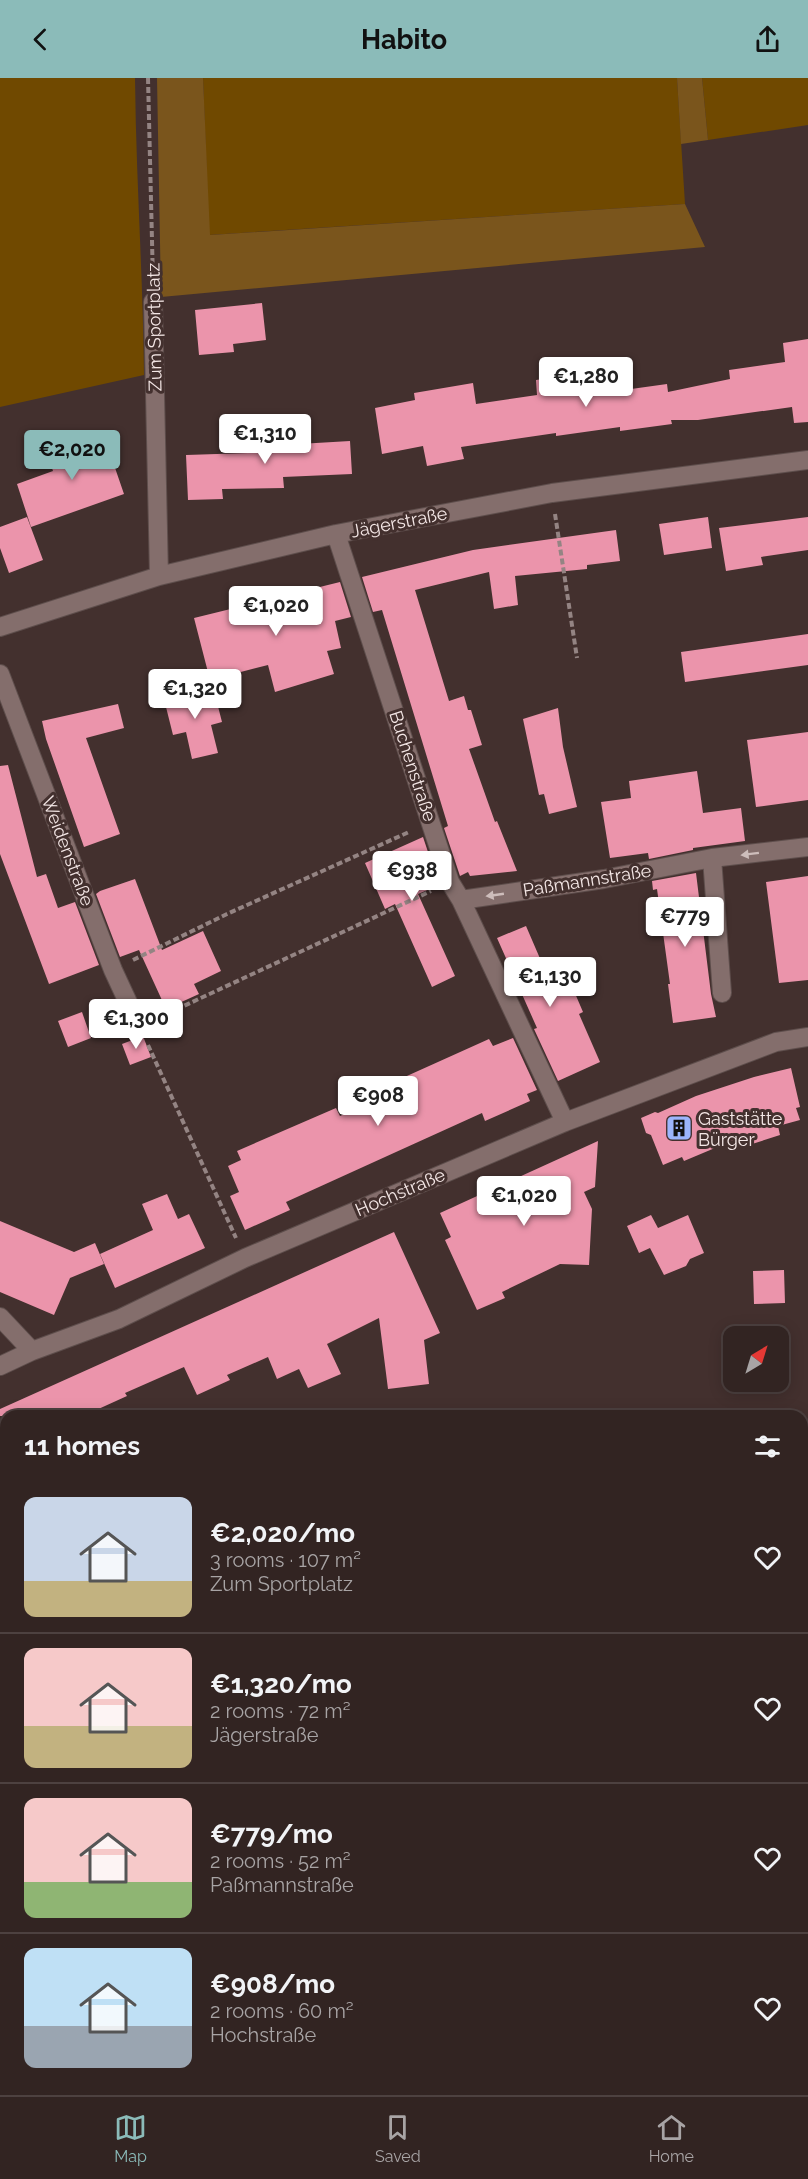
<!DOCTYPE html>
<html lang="en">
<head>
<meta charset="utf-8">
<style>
	body { margin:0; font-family:Raleway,sans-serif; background:#3a2c2a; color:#f1f3f6; height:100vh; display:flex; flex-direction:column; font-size:22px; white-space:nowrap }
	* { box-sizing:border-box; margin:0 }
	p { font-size:20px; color:#a8a4a5 }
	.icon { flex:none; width:33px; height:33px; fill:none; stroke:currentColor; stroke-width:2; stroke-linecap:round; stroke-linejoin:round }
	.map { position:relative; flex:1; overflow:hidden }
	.panel { position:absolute; left:0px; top:1332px; width:808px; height:686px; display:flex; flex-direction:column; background:#322422; border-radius:18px 18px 0 0; box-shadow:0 3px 15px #0003,0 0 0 2px #4d4140 }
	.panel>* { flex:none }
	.needle { width:39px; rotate:38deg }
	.fabs { position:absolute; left:723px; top:1248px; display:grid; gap:12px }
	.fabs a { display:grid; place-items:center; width:66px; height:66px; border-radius:12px; background:#322422; box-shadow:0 3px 15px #0003,0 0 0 2px #4d4140; font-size:30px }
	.price { position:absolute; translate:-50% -51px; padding:0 14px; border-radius:6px; background:#fff; color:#222; font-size:20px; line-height:39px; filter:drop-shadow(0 2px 3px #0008) }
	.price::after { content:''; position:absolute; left:50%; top:36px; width:18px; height:14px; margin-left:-9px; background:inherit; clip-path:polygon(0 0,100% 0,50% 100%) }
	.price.active { background:#8bbbb9; color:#111 }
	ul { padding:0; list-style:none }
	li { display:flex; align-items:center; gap:18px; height:150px; padding:0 24px }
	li+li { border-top:2px solid #4d4140 }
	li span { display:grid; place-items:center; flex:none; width:168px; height:120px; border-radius:12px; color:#555 }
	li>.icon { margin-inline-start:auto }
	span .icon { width:72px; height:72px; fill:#fffc; stroke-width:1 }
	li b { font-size:26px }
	h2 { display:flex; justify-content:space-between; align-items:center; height:72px; padding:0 24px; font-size:26px }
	header { display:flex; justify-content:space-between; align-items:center; height:78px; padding:0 24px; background:#8bbbb9; color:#111; font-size:27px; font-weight:700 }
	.dock { display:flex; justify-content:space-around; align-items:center; height:84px; border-top:2px solid #4d4140; background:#322422; font-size:16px; color:#a8a4a5 }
	.dock a { display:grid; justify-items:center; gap:3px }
	.dock .active { color:#8bbbb9 }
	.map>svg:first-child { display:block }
</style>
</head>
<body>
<header><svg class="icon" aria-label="back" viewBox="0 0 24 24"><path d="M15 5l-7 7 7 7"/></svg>Habito<svg class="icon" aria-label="share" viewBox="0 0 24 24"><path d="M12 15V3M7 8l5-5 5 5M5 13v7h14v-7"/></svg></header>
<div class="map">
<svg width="808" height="2017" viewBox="0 0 808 2017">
	<rect width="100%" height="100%" fill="#43302e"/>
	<path fill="#704900" d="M0 0H135C136 99 143 198 144 297L0 329Z
		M203 0H677L685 126 209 157Z
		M702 0H808V47L708 62Z"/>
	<path fill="#7a551c" d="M157 0H203L210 157 685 126 705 169 161 219Z
		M677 0H702L708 62 681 66Z
		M803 1550H808V2017H0V1670L6 1669V2012H802Z"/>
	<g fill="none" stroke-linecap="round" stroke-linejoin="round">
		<path stroke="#774769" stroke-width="9" d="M0 1743H6"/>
	</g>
	<path fill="#eb94ab" d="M262 225 266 262 233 266 234 274 199 277 195 232Z
		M808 261V344L794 345 792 329 698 342H671L672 346 620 353V349L556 358V355L461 369 464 381 427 388 423 368 382 376 375 330 415 322 414 315 473 305 476 326 537 317 536 302 585 295 588 317 667 306 668 314 730 301 729 292 785 284 783 265Z
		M247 354H298L299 366 350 363 352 396 283 399 284 410 222 411 223 421 188 422 186 377 248 375Z
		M103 355 124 416 31 449 17 406 53 393 47 375 63 366H71Z
		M27 439 43 482 9 495 0 470V449Z
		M708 439 712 470 664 477 659 446Z
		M808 439V472L761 479 763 487 726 493 719 450Z
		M616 452 620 483 587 487V491L515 498 518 527 494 531 489 494 415 512 449 623 464 618 468 632H471L482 667 469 671 495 744 497 743 517 793 470 798 468 794 460 798 444 750 448 748 382 532 373 534 362 499 473 472Z
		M340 504 351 539 335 543 341 570 327 573 334 596 275 614 268 587 210 602 194 540Z
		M808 556V587L685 604 681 574Z
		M213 609 222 644 211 647 218 675 192 681 186 654 173 657 164 621Z
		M118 626 124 650 86 660 120 756 84 769 46 661 42 643Z
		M558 630 563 669 577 729 549 736 544 716 539 717 523 641Z
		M808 654V722L756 729 747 662Z
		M8 687 37 799 46 796 58 830 75 824 99 887 49 906 0 776V688Z
		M697 693 703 735 741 730 745 763 693 770V772L649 781 648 775 610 780 601 724 631 720 629 703Z
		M423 759 439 807 418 816 455 898 432 909 395 826 385 831 365 785Z
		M696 795 711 916 716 939 673 945 668 906H670L657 811 653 812 652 803Z
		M808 798V902L779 905 766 804Z
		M135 801 162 872 203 853 221 893 194 906 199 916 166 931 139 872 120 879 96 816 100 813Z
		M526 848 554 913 571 906 583 934 579 936 600 984 558 1003 534 951 537 950 497 860Z
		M82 934 91 960 68 969 58 943Z
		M143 958 151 979 130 987 122 966Z
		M513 960 537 1012 527 1016 530 1023 485 1043 482 1035 396 1074 286 1124 290 1132 245 1152 230 1118 239 1114 228 1088 241 1082 237 1073 336 1030 340 1038 382 1019 378 1011 489 961 493 968Z
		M791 990 800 1029 796 1030 800 1042 778 1048 780 1057 749 1067 748 1065 736 1068 734 1062 684 1083 682 1079 663 1087 651 1057 646 1055 641 1040 655 1034 658 1035 696 1018 754 999Z
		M598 1063 595 1109 584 1114 592 1131 589 1187 560 1186 502 1214 505 1220 477 1232 445 1162 451 1159 440 1135Z
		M167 1116 178 1141 189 1136 205 1170 115 1210 100 1176 153 1152 142 1126Z
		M651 1137 658 1150 688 1137 704 1175 690 1181 686 1188 664 1197 650 1170 639 1175 627 1148Z
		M0 1143 74 1174 95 1165 104 1186 70 1200 54 1237 0 1214Z
		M394 1154 440 1255 424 1262 429 1306 388 1311 379 1240 327 1266 341 1296 308 1310 299 1291 277 1301 268 1279 227 1297 230 1302 197 1317 184 1289 125 1315 127 1318 83 1338H0V1331Z
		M784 1192 785 1225 754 1226 753 1193Z"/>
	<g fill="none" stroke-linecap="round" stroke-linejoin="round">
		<defs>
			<path id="minor" d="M153 224 159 498
				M336 456 450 804 461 822 565 1044
				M0 549 159 498 336 456 552 415 808 382
				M0 596 113 892 139 948
				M712 780 722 915
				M461 822 604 801 712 780 808 769
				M0 1239 32 1273
				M0 1288 32 1273 119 1241 245 1180 565 1044 776 964 808 959
				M802 1510 808 1511
				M0 1623 6 1622"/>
		</defs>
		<use href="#minor" stroke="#5e4e4c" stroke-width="20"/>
		<path stroke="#948483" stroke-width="4" stroke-dasharray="6 3" stroke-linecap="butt" d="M148 0 153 203
			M555 436 577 580
			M133 882 227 836 409 754
			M160 939 431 813
			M148 967 236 1160
			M802 1483H808
			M0 1591 6 1590"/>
		<use href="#minor" stroke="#846e6c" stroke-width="18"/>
	</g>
	<defs><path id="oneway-solid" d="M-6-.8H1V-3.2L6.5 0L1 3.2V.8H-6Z" transform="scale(1.5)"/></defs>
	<g fill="#cdbdbb">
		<use href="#oneway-solid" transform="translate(750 776) rotate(173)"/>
		<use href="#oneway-solid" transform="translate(495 817) rotate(172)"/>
	</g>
	<defs>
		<symbol id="building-square" viewBox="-11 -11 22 22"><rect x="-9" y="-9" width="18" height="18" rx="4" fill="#9bb5fd" stroke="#43302e"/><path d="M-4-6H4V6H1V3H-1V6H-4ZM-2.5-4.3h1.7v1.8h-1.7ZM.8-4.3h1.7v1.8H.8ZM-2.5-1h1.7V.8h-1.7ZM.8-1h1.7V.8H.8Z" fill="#111"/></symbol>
	</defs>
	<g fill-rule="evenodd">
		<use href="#building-square" x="664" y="1035" width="30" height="30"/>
	</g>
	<g text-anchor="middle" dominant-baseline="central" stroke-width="6" stroke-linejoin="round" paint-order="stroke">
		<g font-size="18" fill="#f4e7e6" stroke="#43302e">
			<text transform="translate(154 249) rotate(-91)">Zum Sportplatz</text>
			<text transform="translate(399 444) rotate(-11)">Jägerstraße</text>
			<text transform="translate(413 688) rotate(72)">Buchenstraße</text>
			<text transform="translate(68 773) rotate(69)">Weidenstraße</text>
			<text transform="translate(587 802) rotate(-9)">Paßmannstraße</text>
			<text transform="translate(400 1114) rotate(-23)">Hochstraße</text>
		</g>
		<g font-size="18" fill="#f4e7e6" stroke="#43302e" text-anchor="start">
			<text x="698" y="1040">Gaststätte<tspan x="698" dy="21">Bürger</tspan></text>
		</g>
	</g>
</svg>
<div class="fabs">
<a><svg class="needle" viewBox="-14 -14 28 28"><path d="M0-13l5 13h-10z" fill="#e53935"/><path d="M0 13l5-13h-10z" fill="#a8a4a5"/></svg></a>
</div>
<b class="price" style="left:586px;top:330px">€1,280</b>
<b class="price" style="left:265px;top:387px">€1,310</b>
<b class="price active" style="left:72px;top:403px">€2,020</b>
<b class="price" style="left:276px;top:559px">€1,020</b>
<b class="price" style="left:195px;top:642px">€1,320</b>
<b class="price" style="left:412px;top:824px">€938</b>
<b class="price" style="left:685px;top:870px">€779</b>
<b class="price" style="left:550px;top:930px">€1,130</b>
<b class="price" style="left:136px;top:972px">€1,300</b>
<b class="price" style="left:378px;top:1049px">€908</b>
<b class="price" style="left:524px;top:1149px">€1,020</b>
<section class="panel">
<h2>11 homes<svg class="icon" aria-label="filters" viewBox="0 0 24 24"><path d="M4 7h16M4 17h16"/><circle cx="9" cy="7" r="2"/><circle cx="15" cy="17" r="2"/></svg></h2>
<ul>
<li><span style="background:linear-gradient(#c9d6e8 70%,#c2b280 0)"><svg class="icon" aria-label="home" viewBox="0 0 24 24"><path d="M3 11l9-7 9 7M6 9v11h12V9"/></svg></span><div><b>€2,020/mo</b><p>3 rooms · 107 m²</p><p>Zum Sportplatz</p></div><svg class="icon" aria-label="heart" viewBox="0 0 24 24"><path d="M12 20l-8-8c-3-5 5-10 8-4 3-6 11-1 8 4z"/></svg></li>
<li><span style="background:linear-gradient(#f6c9c9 65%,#c2b280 0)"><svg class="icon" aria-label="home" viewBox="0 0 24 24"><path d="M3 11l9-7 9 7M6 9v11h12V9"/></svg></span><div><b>€1,320/mo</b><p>2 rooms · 72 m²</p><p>Jägerstraße</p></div><svg class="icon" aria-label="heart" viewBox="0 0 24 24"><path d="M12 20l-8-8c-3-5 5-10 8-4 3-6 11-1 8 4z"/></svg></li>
<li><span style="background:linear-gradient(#f6c9c9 70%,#8fb573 0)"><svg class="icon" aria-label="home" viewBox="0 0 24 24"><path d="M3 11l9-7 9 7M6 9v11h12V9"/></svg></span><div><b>€779/mo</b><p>2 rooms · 52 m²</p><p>Paßmannstraße</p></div><svg class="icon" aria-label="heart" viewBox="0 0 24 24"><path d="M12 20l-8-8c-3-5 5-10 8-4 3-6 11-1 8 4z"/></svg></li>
<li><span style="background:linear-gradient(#bfe0f5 65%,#9aa5b1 0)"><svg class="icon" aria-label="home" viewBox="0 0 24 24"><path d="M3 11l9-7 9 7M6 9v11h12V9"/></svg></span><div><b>€908/mo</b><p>2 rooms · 60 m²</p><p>Hochstraße</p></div><svg class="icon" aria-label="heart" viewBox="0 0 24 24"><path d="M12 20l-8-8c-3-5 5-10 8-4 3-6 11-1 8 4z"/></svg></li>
</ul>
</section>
</div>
<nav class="dock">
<a class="active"><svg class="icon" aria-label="map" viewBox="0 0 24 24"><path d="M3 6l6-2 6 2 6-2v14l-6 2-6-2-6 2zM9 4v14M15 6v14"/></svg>Map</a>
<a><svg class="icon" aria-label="saved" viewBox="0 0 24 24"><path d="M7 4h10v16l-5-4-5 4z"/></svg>Saved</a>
<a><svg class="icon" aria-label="home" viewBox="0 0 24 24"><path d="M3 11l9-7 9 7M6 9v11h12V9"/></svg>Home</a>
</nav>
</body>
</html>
